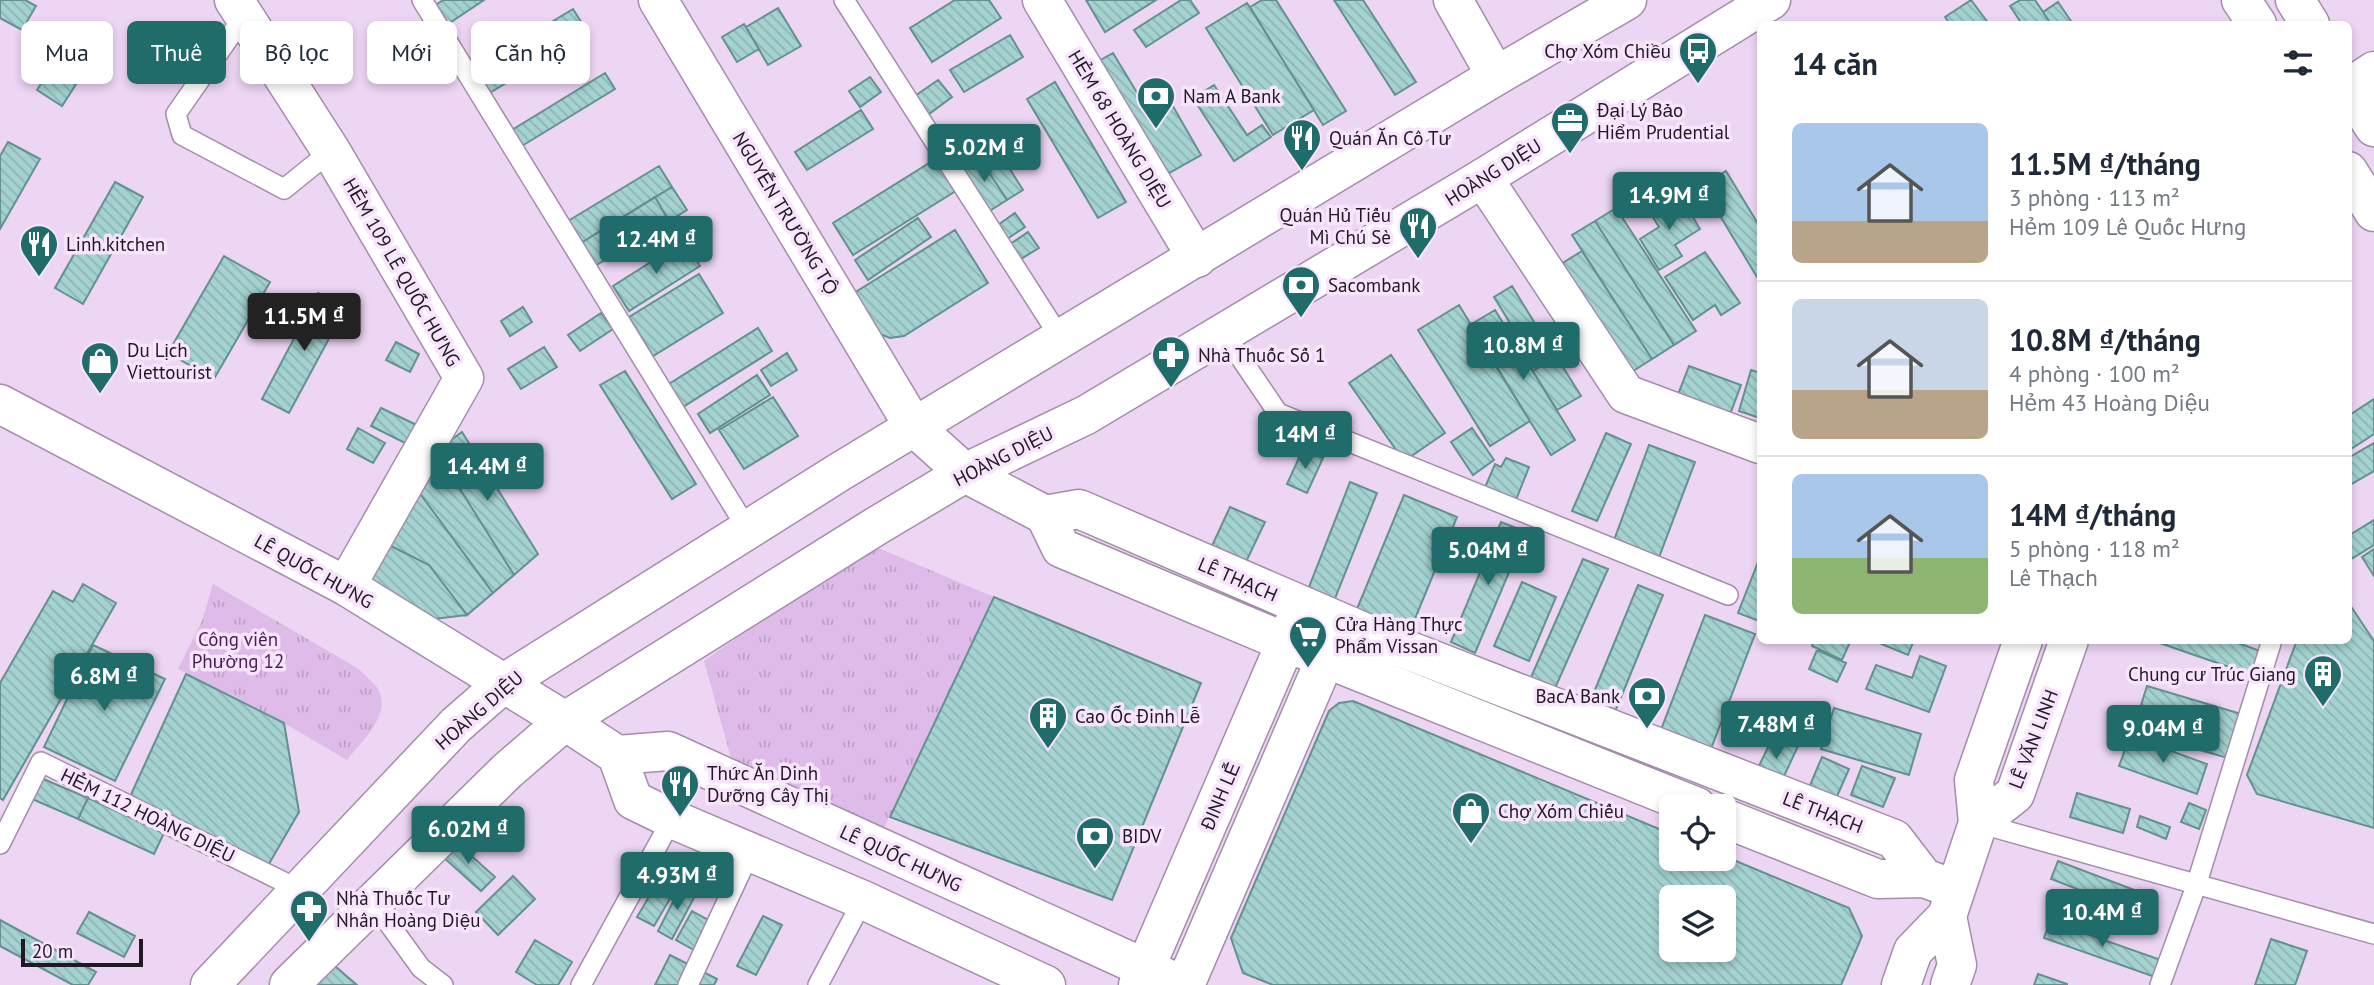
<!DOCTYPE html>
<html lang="vi">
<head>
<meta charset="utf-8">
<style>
	body { margin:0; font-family:"PT Sans",sans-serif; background:#f2f2f3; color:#1f2937; height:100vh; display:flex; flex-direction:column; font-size:26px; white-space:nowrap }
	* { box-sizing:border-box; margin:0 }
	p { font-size:23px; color:#747a83 }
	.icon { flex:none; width:38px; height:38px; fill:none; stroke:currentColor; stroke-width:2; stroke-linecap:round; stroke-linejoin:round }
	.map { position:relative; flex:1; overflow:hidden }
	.sheet { position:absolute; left:1757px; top:21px; width:595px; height:623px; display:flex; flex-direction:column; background:#fff; border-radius:10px; box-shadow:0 4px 10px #0003 }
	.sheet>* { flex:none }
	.banner { position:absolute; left:21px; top:21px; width:665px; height:63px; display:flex; gap:14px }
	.buttons { position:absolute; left:1659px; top:794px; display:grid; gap:14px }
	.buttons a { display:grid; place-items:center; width:77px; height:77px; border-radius:10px; background:#fff; box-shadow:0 4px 10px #0003; font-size:35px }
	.scale { position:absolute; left:21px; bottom:18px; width:122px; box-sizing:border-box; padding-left:7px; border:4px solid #201823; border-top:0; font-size:19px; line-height:24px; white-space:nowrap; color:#201823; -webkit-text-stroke:5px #f8e4fd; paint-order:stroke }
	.price { position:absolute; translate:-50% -60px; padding:0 16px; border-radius:7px; background:#206c6a; color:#fff; font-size:23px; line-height:46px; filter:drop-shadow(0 2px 4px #0008) }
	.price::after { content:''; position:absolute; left:50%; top:42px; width:21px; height:16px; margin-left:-10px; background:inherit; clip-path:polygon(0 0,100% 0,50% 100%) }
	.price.selected { background:#222; color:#fff }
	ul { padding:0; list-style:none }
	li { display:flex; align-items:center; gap:21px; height:175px; padding:0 35px }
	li+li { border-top:2px solid #e0e1e3 }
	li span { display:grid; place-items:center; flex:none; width:196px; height:140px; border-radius:10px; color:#555 }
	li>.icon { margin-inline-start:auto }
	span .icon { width:84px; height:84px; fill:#fffc; stroke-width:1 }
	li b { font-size:30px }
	h2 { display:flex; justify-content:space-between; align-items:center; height:84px; padding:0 35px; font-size:30px }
	.chip { padding:0 24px; border-radius:10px; background:#fff; box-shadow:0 4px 10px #0003; font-size:24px; line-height:63px }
	.chip.selected { background:#206c6a; color:#fff }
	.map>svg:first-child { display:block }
</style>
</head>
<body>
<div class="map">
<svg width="2374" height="985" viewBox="0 0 2374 985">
	<defs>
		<pattern id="grass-tufts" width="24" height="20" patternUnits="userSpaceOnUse" patternTransform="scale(1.75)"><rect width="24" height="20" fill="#dfbbe9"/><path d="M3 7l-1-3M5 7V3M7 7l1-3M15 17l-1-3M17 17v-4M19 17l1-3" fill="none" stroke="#bfa0c8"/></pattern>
		<pattern id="building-back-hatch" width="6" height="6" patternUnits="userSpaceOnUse" patternTransform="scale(1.75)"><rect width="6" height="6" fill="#a3d2d0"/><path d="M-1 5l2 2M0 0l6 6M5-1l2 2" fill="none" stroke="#8cb4b2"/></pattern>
	</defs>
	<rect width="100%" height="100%" fill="#edd5f4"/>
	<path fill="url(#grass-tufts)" d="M869 544 994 597 879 838 736 776 704 661Z
		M213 584 359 669C365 676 374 682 378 689 392 715 362 741 347 760L284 723 178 669 202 621Z"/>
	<path fill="url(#building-back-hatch)" stroke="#64918f" stroke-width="2" fill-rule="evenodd" d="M0 0H25L36 6 22 30 0 18Z
		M443 0H484L448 24 436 5Z
		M955 0H989L1001 18 932 62 910 28Z
		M1086 0H1156L1105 32Z
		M1181 0H1190L1199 13 1146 47 1134 30Z
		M1262 0H1276L1346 111 1323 125 1250 7Z
		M1334 0H1363L1416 82 1395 95Z
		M1971 0 1989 24H1950L1945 17Z
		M2020 0H2035L2051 24H2022L2010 6Z
		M2058 2 2073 24H2051L2043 12Z
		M1247 3 1314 110 1273 135 1206 28Z
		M778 8 801 46 768 65 746 27Z
		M573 9 588 33 488 94 472 70Z
		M744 24 759 49 737 62 722 37Z
		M1010 35 1023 57 964 92 950 70Z
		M71 37 96 53 62 106 37 90Z
		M1113 53 1145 106 1166 94 1201 155 1155 181 1088 67Z
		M605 73 615 89 517 149 507 133Z
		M870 77 881 92 860 107 849 91Z
		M938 80 952 97 929 114 915 96Z
		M1055 82 1126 202 1098 218 1027 99Z
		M1214 85 1247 135 1262 125 1271 137 1234 161 1193 98Z
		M861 110 873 129 807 170 795 152Z
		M8 142 40 159 0 229V156Z
		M996 147 1023 190 1007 200 979 157Z
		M939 157 959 189 853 255 833 223Z
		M979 157 1007 200 988 212 960 169Z
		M659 166 672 187 576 246 563 224Z
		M1726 171 1760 227V282L1702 186Z
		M115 182 143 197 83 304 55 288Z
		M672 187 687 210 669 221 655 197Z
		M1680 196 1700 229 1675 245 1682 256 1659 270 1640 239 1659 227 1651 214Z
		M655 197 669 221 590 269 576 246Z
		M1616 208 1696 331 1674 345 1595 221Z
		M1015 213 1025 227 1007 239 998 225Z
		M918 218 931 237 868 280 855 260Z
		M1595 221 1674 345 1652 359 1572 235Z
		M955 230 988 283 904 336 890 338 880 334 854 293Z
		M1028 232 1039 248 1016 262 1006 247Z
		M684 241 700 266 629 311 613 286Z
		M1582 251 1652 359 1627 375 1556 267Z
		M1705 252 1740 303 1721 315 1715 305 1693 320 1665 277Z
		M224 256 270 282 214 379 168 353Z
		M699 274 723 313 653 356 629 317Z
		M1512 286 1539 330 1521 341 1494 297Z
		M318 293 346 307 289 413 262 399Z
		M1459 305 1530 421 1490 446 1418 330Z
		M523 307 532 322 510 336 501 321Z
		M1495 310 1575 440 1551 455 1470 325Z
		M601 313 613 329 580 351 568 335Z
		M758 328 772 351 678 410 664 387Z
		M1539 330 1556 356 1533 371 1516 344Z
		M396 342 419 354 410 372 386 360Z
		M544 347 557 367 521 389 508 369Z
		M787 353 797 370 771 386 761 370Z
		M1391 355 1445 433 1404 461 1349 383Z
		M1556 356 1581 396 1557 410 1533 371Z
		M1689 366 1741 385 1726 425 1674 405Z
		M1751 370 1760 373V418L1739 411Z
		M625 371 696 484 672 499 600 385Z
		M757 375 770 395 710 433 698 414Z
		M773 397 798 436 744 469 719 430Z
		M2374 399V434L2348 451V416Z
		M381 408 421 427 411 446 371 426Z
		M358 428 385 443 373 463 347 449Z
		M1472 428 1494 460 1473 475 1451 442Z
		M462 432 538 554 514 575 436 451Z
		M1606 433 1631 444 1597 521 1572 511Z
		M2374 443V471L2348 486V458Z
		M1649 445 1695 462 1658 560 1613 543Z
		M1303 449 1323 458 1307 493 1287 484Z
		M436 451 514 575 493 593 413 484Z
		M1506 458 1529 467 1514 505 1483 492 1495 464 1501 467Z
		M1350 482 1377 493 1328 616 1302 605Z
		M413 484 493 593 467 615 429 565 379 540Z
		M1404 495 1457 517 1405 643 1352 621Z
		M1230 507 1265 522 1244 566 1210 550Z
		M2374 520V545L2348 561V536Z
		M1501 522 1526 532 1475 653 1451 642Z
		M379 540 429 565 467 615 434 619 360 572Z
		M2374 549V576L2362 557Z
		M1760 557V619L1759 621 1738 613Z
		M1583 559 1608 569 1552 695 1528 684Z
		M1522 582 1556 597 1529 661 1494 646Z
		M83 584 116 603 3 800 0 798V683L53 591 73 602Z
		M1638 585 1663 595 1608 729 1583 719Z
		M994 597 1201 683 1112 900 890 817Z
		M2348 602 2374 641V828L2257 794 2247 775 2297 640H2348Z
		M1705 615 1755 634 1709 754 1659 735Z
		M1814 640H1851L1842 660 1812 646Z
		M1880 640H1914L1908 655 1879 643Z
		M2151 640H2230L2263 652 2255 676Z
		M93 645 165 679 115 781 44 747Z
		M1817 650 1846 663 1837 682 1809 669Z
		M1920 656 1946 666 1929 712 1866 689 1876 665 1912 678Z
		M186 674 284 723 299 812 266 869 128 801Z
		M2147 686 2241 714 2228 758 2133 731Z
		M1353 701 1671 834V859H1724V856L1849 908 1862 936 1841 985H1273L1243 973 1231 938 1329 711 1339 703ZM1671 898H1724V950H1671Z
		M1834 708 1921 734 1909 775 1821 749Z
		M1774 735 1798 746 1779 787 1754 776Z
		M2130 736 2207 764 2197 794 2119 766Z
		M1822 757 1849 769 1835 801 1808 790Z
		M1862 766 1895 778 1883 807 1851 795Z
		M41 778 88 798 78 819 32 799Z
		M2077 793 2130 809 2123 833 2070 817Z
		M88 798 164 833 154 854 78 819Z
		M2189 803 2206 810 2199 829 2181 822Z
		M2140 816 2170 827 2166 839 2137 827Z
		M455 841 495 877 481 891 442 856Z
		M2058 861 2145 894 2137 912 2051 879Z
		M513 876 535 899 498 935 476 912Z
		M661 876 678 885 654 926 637 917Z
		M681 886 696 894 672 939 658 931Z
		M692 911 710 921 694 950 676 940Z
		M89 912 135 936 124 957 77 933Z
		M763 916 782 925 756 975 737 966Z
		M0 920 96 972 88 985H73L0 946Z
		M2050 921 2161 960 2155 977 2044 938Z
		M2271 939 2307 951 2295 985H2255Z
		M535 940 572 962 558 985H537L516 972Z
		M670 955 717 979 714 985H655Z
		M329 961 357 985H309Z
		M2038 974 2067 984V985H2034Z"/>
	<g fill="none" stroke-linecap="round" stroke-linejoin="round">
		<defs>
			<path id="service" d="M422 0 748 530
				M844 0 1061 339
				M244 16 176 114 182 135 284 189 331 151
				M1223 332 1278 413 1728 595
				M1978 823 2374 934
				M0 844 41 762 300 890
				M373 902 421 968 443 985
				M581 985 672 819
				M688 985 750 852
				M818 985 863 900
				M2160 985 2196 886 2272 640"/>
			<path id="minor" d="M234 0 331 151 464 378 346 586
				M1042 0 1197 258
				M1453 0 1496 76
				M2350 87 2374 71
				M1483 178 1626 394 1760 444
				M1138 985 1299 612
				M1185 985 1339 627"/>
			<path id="tertiary" d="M658 0 914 427 965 473 1045 515 1061 548 1285 642 1697 807
				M0 404 346 586 565 721 617 755 633 800 672 819 863 900 1046 985
				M1045 515 1079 509 1387 642 1894 839 1924 878
				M617 755 668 751 1182 985
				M1724 818 1878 879 1924 878 1943 885
				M1978 823 2015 794 2069 640
				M1947 916 1957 965 1950 985
				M1901 985 1913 951 1947 916 1978 823 1974 780 2023 640"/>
			<path id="secondary" d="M210 985 456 725 504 683 841 471 1496 76 1627 0
				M289 985 507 771 565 721 878 525 965 473 1086 415 1483 178 1771 0"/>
			<path id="primary" d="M2241 0 2257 24
				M2295 0 2310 24
				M2348 85 2374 127
				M2348 171 2374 212"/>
		</defs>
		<use href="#service" stroke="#a48daa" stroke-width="22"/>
		<use href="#minor" stroke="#a48daa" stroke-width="41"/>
		<use href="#tertiary" stroke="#a48daa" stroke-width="41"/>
		<use href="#secondary" stroke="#a48daa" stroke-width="41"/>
		<use href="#primary" stroke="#a48daa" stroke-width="41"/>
		<use href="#service" stroke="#fff" stroke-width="19"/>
		<use href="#minor" stroke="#fff" stroke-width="38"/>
		<use href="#tertiary" stroke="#fff" stroke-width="38"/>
		<use href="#secondary" stroke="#fff" stroke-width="38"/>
		<use href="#primary" stroke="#fff" stroke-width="38"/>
	</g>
	<defs>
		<symbol id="bus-pin" viewBox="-11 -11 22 30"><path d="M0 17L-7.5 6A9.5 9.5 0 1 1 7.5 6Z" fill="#206c6a" stroke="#f8e4fd"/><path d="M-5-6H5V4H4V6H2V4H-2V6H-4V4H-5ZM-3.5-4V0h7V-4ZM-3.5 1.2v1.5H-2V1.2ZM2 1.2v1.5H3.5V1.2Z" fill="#fff"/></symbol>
		<symbol id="bank-pin" viewBox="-11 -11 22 30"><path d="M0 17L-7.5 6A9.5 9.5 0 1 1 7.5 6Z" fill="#206c6a" stroke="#f8e4fd"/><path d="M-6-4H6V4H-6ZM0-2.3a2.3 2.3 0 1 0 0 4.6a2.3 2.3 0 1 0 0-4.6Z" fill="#fff"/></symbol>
		<symbol id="office-pin" viewBox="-11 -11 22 30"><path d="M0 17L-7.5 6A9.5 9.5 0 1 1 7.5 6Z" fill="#206c6a" stroke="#f8e4fd"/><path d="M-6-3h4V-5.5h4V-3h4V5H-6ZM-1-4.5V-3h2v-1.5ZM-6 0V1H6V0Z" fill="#fff"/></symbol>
		<symbol id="restaurant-pin" viewBox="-11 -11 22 30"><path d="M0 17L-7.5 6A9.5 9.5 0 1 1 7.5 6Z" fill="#206c6a" stroke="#f8e4fd"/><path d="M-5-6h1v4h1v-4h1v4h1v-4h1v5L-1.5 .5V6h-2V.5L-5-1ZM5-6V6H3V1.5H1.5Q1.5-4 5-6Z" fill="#fff"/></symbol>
		<symbol id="pharmacy-pin" viewBox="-11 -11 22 30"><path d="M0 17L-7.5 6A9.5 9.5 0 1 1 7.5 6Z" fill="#206c6a" stroke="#f8e4fd"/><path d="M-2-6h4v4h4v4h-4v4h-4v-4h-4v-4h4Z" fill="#fff"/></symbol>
		<symbol id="shop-pin" viewBox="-11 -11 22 30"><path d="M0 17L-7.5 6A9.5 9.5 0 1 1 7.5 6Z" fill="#206c6a" stroke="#f8e4fd"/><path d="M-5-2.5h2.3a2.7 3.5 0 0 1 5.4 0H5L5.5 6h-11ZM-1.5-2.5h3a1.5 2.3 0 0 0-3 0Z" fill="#fff"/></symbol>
		<symbol id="supermarket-pin" viewBox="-11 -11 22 30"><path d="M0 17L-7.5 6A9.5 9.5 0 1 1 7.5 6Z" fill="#206c6a" stroke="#f8e4fd"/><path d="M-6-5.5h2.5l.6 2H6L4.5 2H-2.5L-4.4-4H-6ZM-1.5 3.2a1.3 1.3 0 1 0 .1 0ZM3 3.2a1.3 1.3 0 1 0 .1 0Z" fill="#fff"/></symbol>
		<symbol id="building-pin" viewBox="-11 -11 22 30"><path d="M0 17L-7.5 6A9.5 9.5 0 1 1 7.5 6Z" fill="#206c6a" stroke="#f8e4fd"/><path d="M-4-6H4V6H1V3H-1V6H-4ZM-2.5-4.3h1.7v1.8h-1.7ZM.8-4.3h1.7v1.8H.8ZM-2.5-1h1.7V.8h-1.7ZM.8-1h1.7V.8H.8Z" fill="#fff"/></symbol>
	</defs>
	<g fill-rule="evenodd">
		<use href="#bus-pin" x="1676" y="29" width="44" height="60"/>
		<use href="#bank-pin" x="1134" y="74" width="44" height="60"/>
		<use href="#office-pin" x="1548" y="99" width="44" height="60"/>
		<use href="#restaurant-pin" x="1280" y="116" width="44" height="60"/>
		<use href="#restaurant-pin" x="1396" y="204" width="44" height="60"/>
		<use href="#restaurant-pin" x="17" y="222" width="44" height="60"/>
		<use href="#bank-pin" x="1279" y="263" width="44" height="60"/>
		<use href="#pharmacy-pin" x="1149" y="333" width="44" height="60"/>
		<use href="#shop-pin" x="78" y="339" width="44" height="60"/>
		<use href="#supermarket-pin" x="1286" y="613" width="44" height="60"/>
		<use href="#building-pin" x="2301" y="652" width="44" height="60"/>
		<use href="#bank-pin" x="1625" y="674" width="44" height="60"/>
		<use href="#building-pin" x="1026" y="694" width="44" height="60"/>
		<use href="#restaurant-pin" x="658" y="762" width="44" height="60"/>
		<use href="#shop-pin" x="1449" y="789" width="44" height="60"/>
		<use href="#bank-pin" x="1073" y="814" width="44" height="60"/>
		<use href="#pharmacy-pin" x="287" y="887" width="44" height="60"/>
	</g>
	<g text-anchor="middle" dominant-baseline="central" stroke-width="7" stroke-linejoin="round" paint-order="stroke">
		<g font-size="19" fill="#201823" stroke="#f8e4fd" text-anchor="start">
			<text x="1671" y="51" text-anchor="end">Chợ Xóm Chiều</text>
			<text x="1183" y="96">Nam A Bank</text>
			<text x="1597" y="110">Đại Lý Bảo<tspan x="1597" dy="22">Hiểm Prudential</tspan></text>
			<text x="1329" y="138">Quán Ăn Cô Tư</text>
			<text x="1391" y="215" text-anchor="end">Quán Hủ Tiếu<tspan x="1391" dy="22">Mì Chú Sè</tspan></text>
			<text x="66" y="244">Linh.kitchen</text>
			<text x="1328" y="285">Sacombank</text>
			<text x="127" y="350">Du Lịch<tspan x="127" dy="22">Viettourist</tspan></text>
			<text x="1198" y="355">Nhà Thuốc Số 1</text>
			<text x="1335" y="624">Cửa Hàng Thực<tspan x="1335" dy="22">Phẩm Vissan</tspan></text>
			<text x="2296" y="674" text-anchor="end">Chung cư Trúc Giang</text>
			<text x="1620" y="696" text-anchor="end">BacA Bank</text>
			<text x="1075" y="716">Cao Ốc Đinh Lễ</text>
			<text x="707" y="773">Thức Ăn Dinh<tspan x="707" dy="22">Dưỡng Cây Thị</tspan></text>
			<text x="1498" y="811">Chợ Xóm Chiếu</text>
			<text x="1122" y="836">BIDV</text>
			<text x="336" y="898">Nhà Thuốc Tư<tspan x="336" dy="22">Nhân Hoàng Diệu</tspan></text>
		</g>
		<g font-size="19" fill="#201823" stroke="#f8e4fd">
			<text transform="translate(1120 129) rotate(59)">HẺM 68 HOÀNG DIỆU</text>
			<text transform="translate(1493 172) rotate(-32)">HOÀNG DIỆU</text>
			<text transform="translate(786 213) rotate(59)">NGUYỄN TRƯỜNG TỘ</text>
			<text transform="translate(402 272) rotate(60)">HẺM 109 LÊ QUỐC HƯNG</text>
			<text transform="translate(1003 456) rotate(-27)">HOÀNG DIỆU</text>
			<text transform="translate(314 571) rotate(29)">LÊ QUỐC HƯNG</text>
			<text transform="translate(1238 579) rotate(23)">LÊ THẠCH</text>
			<text transform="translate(479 710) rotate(-41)">HOÀNG DIỆU</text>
			<text transform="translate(2033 739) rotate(-69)">LÊ VĂN LINH</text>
			<text transform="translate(1220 796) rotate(-67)">ÐINH LỄ</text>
			<text transform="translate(1823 812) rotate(21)">LÊ THẠCH</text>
			<text transform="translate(148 815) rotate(26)">HẺM 112 HOÀNG DIỆU</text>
			<text transform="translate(901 858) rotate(25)">LÊ QUỐC HƯNG</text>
		</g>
		<g font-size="19" fill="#4a1c56" stroke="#f8e4fd">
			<text x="238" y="639">Công viên<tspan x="238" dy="22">Phường 12</tspan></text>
		</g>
	</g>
</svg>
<div class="buttons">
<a><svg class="icon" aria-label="locate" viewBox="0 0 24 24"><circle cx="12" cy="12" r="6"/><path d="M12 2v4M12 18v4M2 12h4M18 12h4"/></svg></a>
<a><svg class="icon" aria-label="layers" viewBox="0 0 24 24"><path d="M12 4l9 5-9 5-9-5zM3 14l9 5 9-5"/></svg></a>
</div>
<div class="scale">20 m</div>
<b class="price" style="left:984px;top:184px">5.02M ₫</b>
<b class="price" style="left:1669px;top:232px">14.9M ₫</b>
<b class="price" style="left:656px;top:276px">12.4M ₫</b>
<b class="price selected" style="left:304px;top:353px">11.5M ₫</b>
<b class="price" style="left:1523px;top:382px">10.8M ₫</b>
<b class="price" style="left:1305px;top:471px">14M ₫</b>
<b class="price" style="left:487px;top:503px">14.4M ₫</b>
<b class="price" style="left:1488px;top:587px">5.04M ₫</b>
<b class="price" style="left:104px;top:713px">6.8M ₫</b>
<b class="price" style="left:1776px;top:761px">7.48M ₫</b>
<b class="price" style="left:2163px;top:765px">9.04M ₫</b>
<b class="price" style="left:468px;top:866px">6.02M ₫</b>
<b class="price" style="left:677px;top:912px">4.93M ₫</b>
<b class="price" style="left:2102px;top:949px">10.4M ₫</b>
<div class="banner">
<a class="chip">Mua</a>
<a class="chip selected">Thuê</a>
<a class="chip">Bộ lọc</a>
<a class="chip">Mới</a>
<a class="chip">Căn hộ</a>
</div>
<section class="sheet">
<h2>14 căn<svg class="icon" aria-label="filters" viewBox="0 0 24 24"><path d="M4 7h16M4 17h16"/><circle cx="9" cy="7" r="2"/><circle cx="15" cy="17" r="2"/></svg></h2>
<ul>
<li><span style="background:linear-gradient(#a9c7e8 70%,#b9a48a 0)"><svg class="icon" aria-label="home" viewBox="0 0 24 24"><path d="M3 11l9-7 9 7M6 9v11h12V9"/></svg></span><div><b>11.5M ₫/tháng</b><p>3 phòng · 113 m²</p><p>Hẻm 109 Lê Quốc Hưng</p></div></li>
<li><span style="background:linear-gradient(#c9d6e8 65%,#b9a48a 0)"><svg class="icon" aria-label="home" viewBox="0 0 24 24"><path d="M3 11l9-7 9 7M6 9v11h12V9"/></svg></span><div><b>10.8M ₫/tháng</b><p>4 phòng · 100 m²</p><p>Hẻm 43 Hoàng Diệu</p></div></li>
<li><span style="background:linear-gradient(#a9c7e8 60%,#8fb573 0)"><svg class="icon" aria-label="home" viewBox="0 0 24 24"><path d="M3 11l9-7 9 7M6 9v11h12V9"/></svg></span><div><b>14M ₫/tháng</b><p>5 phòng · 118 m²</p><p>Lê Thạch</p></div></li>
</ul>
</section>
</div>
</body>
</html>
